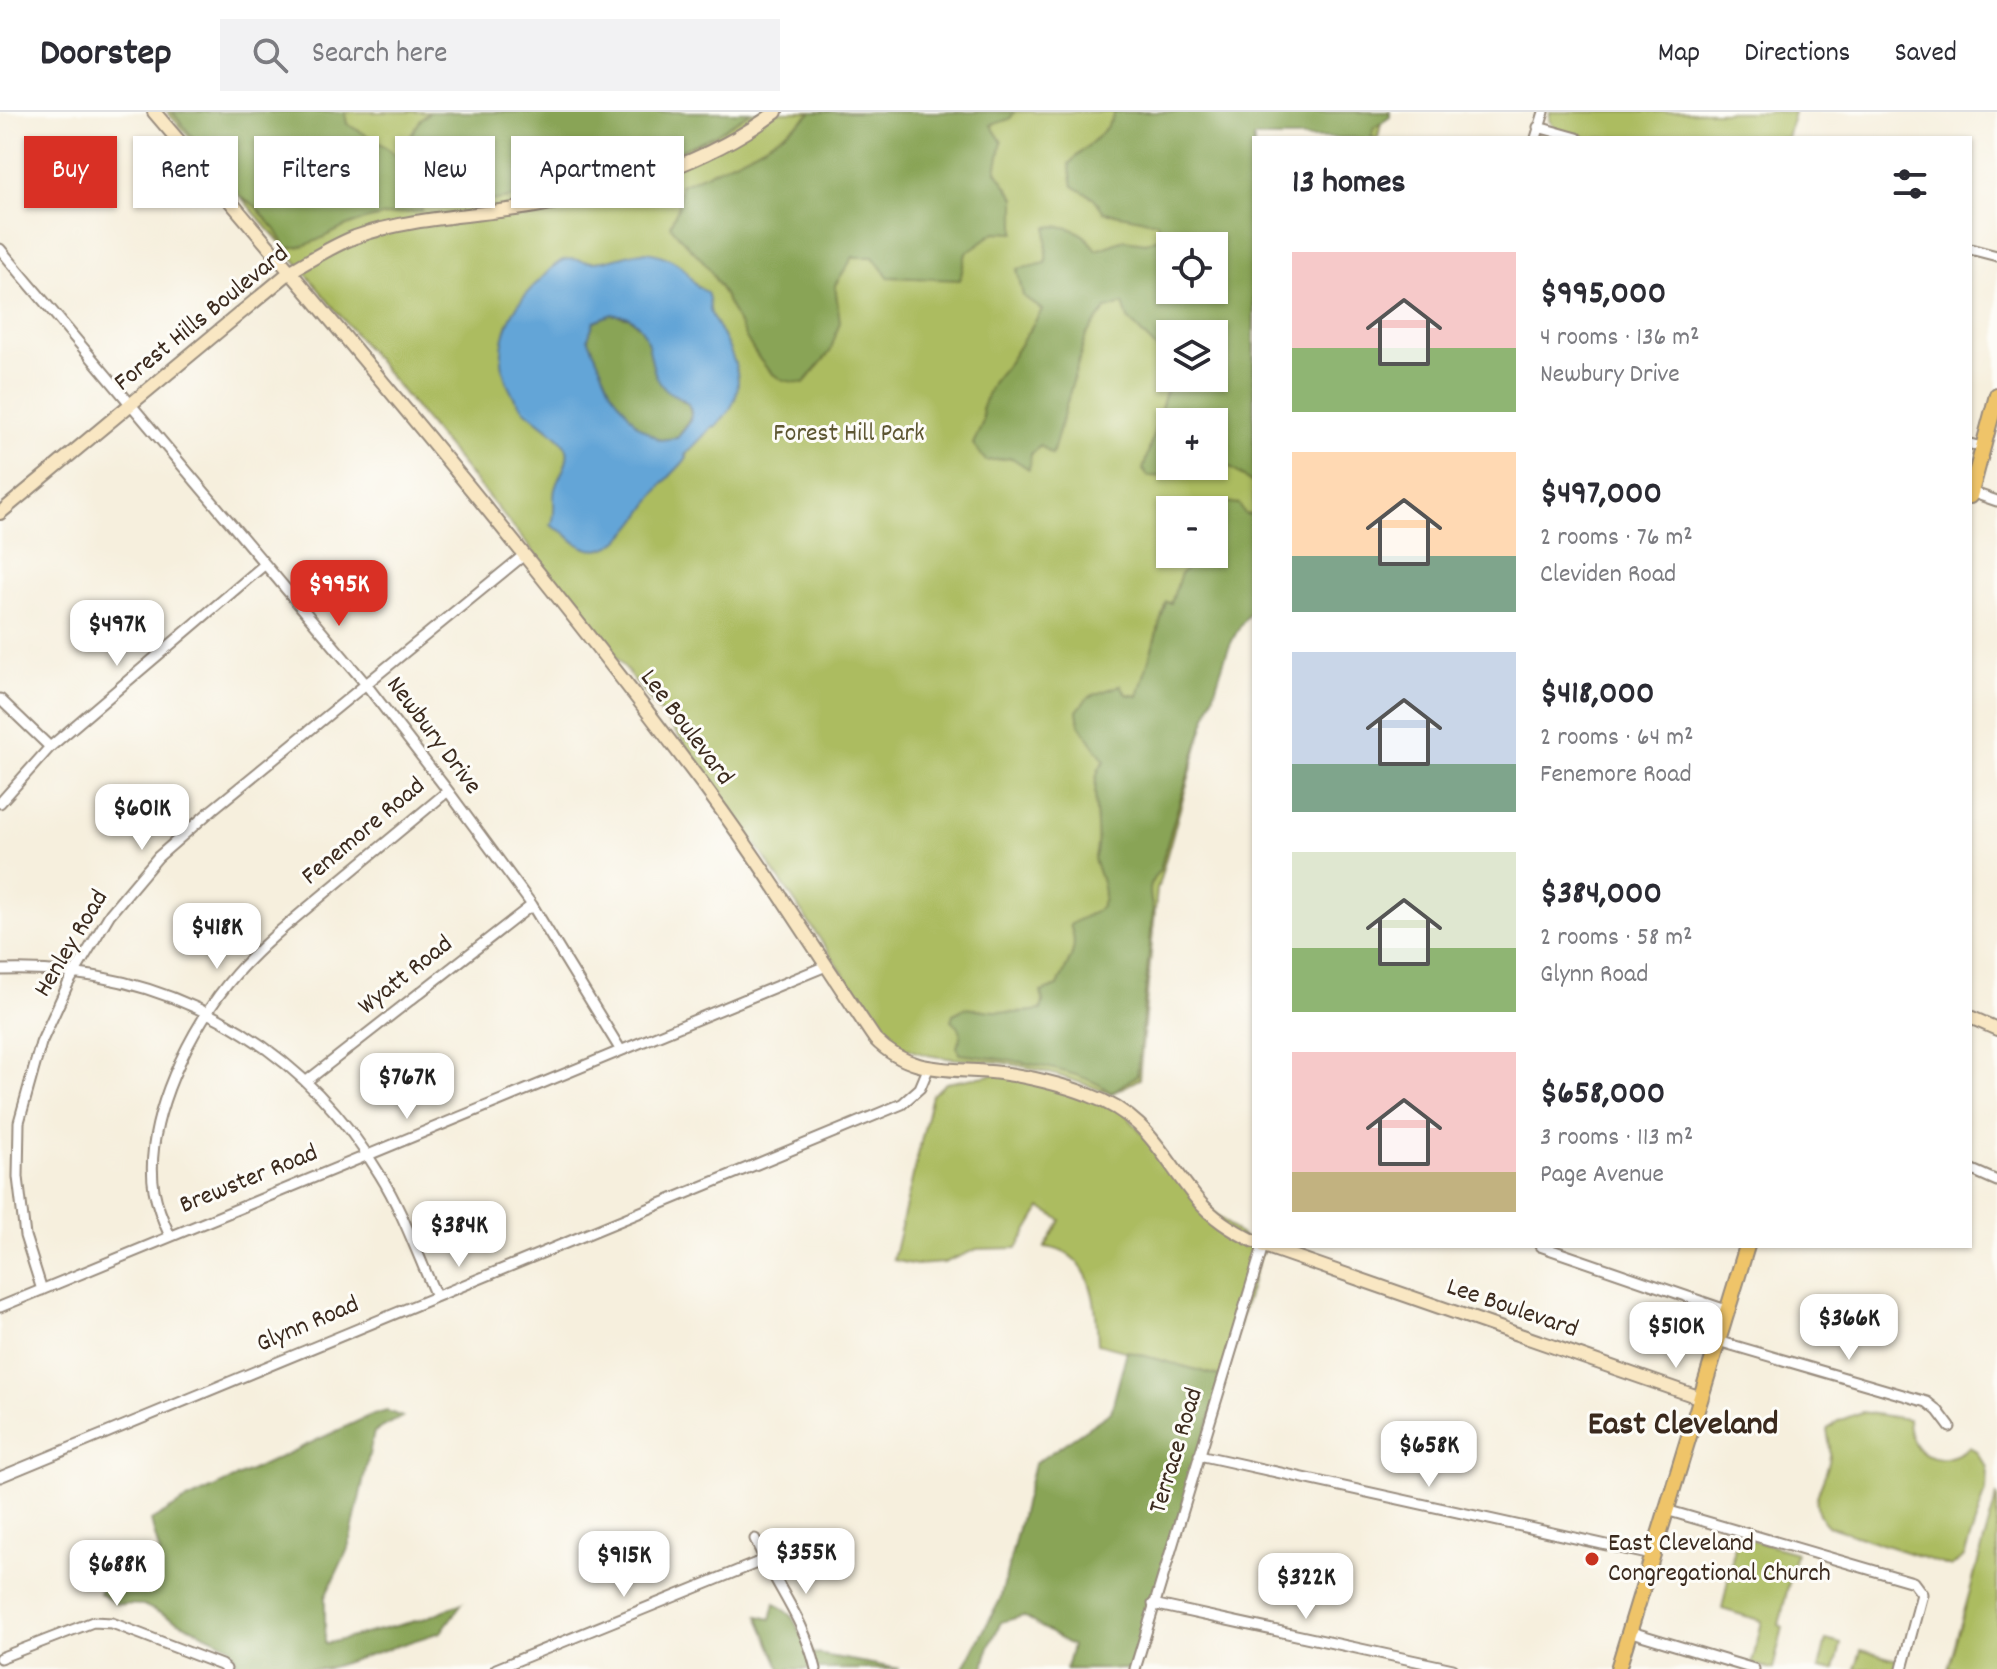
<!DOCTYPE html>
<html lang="en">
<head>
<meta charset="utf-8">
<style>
	body { margin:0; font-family:Dekko,sans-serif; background:#f2f2f3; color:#2b2b33; height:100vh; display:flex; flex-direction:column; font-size:30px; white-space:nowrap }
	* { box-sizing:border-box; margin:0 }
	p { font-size:26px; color:#7c7c81 }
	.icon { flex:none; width:44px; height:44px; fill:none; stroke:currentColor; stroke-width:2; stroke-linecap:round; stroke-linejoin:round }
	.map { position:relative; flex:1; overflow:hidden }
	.panel { position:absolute; left:1252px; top:24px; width:720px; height:1112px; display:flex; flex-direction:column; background:#fff; border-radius:0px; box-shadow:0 2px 6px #0004 }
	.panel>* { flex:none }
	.top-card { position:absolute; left:24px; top:24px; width:760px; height:72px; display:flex; gap:16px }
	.tools { position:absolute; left:1156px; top:120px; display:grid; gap:16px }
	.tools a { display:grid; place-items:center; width:72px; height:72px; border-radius:0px; background:#fff; box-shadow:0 2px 6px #0004; font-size:40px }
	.price { position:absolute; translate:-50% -68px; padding:0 18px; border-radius:16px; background:#fff; color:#222; font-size:26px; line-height:52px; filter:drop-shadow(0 2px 4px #0008) }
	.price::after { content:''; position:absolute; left:50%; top:48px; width:24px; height:18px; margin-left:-12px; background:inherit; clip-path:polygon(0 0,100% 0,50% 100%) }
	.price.current { background:#d93025; color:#fff }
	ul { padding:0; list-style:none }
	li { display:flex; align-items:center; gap:24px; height:200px; padding:0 40px }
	li span { display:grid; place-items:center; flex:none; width:224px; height:160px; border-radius:0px; color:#555 }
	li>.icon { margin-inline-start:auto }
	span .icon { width:96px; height:96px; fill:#fffc; stroke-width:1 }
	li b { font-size:34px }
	h2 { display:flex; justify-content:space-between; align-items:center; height:96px; padding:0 40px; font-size:34px }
	.chip { padding:0 28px; border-radius:0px; background:#fff; box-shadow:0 2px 6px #0004; font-size:28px; line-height:72px }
	.chip.current { background:#d93025; color:#fff }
	header { display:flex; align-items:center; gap:48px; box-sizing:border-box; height:112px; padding:0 40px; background:#fff; border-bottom:2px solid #e1e1e2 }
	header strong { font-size:38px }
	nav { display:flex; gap:44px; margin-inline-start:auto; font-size:28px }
	.search { width:560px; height:72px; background:#f2f2f3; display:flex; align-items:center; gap:20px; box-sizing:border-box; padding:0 28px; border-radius:0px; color:#7c7c81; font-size:30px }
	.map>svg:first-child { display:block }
</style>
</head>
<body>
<header>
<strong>Doorstep</strong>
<div class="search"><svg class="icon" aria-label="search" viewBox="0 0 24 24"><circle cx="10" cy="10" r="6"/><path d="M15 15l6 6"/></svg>Search here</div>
<nav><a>Map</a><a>Directions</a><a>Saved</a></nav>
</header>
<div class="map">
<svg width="1997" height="1557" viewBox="0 0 1997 1557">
	<rect width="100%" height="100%" fill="#fdfcf7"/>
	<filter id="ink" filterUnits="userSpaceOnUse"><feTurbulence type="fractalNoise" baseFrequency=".0125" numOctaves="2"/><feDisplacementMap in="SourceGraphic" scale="16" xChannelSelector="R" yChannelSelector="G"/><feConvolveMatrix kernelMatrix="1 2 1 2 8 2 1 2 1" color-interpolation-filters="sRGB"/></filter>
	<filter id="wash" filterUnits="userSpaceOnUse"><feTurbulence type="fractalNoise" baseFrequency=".006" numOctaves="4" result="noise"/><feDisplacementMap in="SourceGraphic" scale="32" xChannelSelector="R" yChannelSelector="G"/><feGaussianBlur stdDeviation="1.8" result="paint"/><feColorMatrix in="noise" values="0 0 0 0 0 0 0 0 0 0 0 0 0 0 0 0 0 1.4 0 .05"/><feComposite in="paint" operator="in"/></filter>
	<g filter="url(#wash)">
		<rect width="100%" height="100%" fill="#f6efdd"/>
		<path fill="#acbc60" stroke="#74733f" stroke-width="2" fill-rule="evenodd" d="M167 0H1383L1378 26H1254V489L1231 518 1157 778 1139 967 1111 982C1079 969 1037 956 1004 951 962 945 920 952 885 923L706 659 530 436 284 135ZM1170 134H1214V178H1170ZM1170 222H1214V266H1170ZM1170 310H1214V354H1170ZM1170 398H1214V442H1170Z
			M1550 0H1794L1787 26H1588L1555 17 1549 8Z
			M1002 961 1086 981 1125 1001 1196 1086 1254 1134H1263L1223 1265 1098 1232C1096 1192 1094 1140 1045 1135L1061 1108 1041 1096 1017 1136 977 1137 944 1151 916 1153 893 1148 932 983 946 971Z
			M1862 1300 1908 1307C1909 1345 1940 1358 1969 1335L1975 1338 1987 1355 1986 1379 1964 1445 1951 1455 1828 1414C1802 1389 1828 1371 1830 1343 1831 1335 1828 1326 1827 1318L1838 1309Z
			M1997 1383V1557H1948Z
			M1737 1424 1796 1441 1779 1513 1783 1515 1773 1557 1752 1552 1762 1509 1722 1497Z
			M1826 1528 1841 1532 1835 1557H1819Z
			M1861 1538 1900 1549 1897 1557H1855Z"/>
		<path fill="#89a456" stroke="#62673a" stroke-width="2" fill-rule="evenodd" d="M172 0H345L347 12C390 37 413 45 422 99 398 101 375 104 352 112 330 120 311 136 287 136L276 118 255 94 239 84 221 54 214 51Z
			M430 0H751L715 23 673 42H654L640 51 610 61 516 85 458 94 439 93 434 85 438 59 429 51 426 38 409 27 421 7Z
			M812 0H1014L1010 7 991 13 1002 30 996 59 1015 86V121L995 120 966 141 960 168 888 165 873 145H853L835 173 840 210 830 240 804 271C796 270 785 270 779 266 750 251 727 178 704 150 693 137 680 128 670 113L678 96 680 73C725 54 775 33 812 0Z
			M1115 0H1390V5L1374 16 1372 26H1254V372L1214 344V310H1170V354H1193L1175 365 1148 364 1143 358 1170 266H1214V222H1170V251L1128 207 1123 192 1106 197 1086 223 1052 343 1040 333 1031 342 1029 357 1012 346 986 349 973 332 983 309 982 295 992 271 1009 250 1042 198 1023 184 1017 157 1046 151 1047 115C1068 112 1085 120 1096 138L1124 128 1146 131 1161 125 1157 110 1104 100 1094 86 1073 74 1069 52C1085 34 1107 22 1115 0ZM1170 134H1214V178H1170Z
			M612 202 630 206 644 219 651 239 671 280 689 293 691 304 677 326 660 328 638 315 611 279 588 226 594 209Z
			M1224 390 1239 392 1245 402 1254 403V496C1227 526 1223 554 1211 591 1193 647 1175 701 1160 758 1147 771 1149 782 1153 799L1137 963 1111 981C1085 956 995 946 959 942L957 934C964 922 961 917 951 909L953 902 965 896 1014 901 1041 898 1043 890 1041 880 1058 874C1066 850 1081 840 1070 813 1079 806 1083 806 1093 801 1114 789 1099 764 1094 747 1105 722 1084 666 1105 649L1079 612 1077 599 1088 585 1121 573 1126 582 1138 584 1166 490 1171 491 1181 461 1187 456 1189 449 1180 444 1214 442V398H1200Z
			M1127 1239 1223 1265 1132 1557H1066L1072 1534 1023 1504 1001 1510 988 1537 984 1557H963L1000 1488 1034 1352 1111 1300Z
			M387 1299 402 1305 374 1320 348 1437 325 1485V1532L423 1507 462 1491 441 1520 325 1557H240L230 1534 143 1493 116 1492 99 1481 110 1458 160 1442 151 1409 183 1390 369 1304Z
			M775 1491 791 1503 812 1541 900 1557H781L758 1504 771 1507Z"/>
		<path fill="#63a5d7" stroke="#4f687a" stroke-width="2" fill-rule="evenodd" d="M641 140C656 140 675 147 686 159 690 164 692 170 697 174 699 176 706 179 707 181 711 187 708 197 712 204 734 245 756 277 715 315L713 314 685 343 687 346C678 357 666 367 658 378 637 407 608 466 566 422 560 417 556 418 551 413 557 402 552 389 555 377 558 364 570 351 567 338 564 324 530 306 519 292 487 250 503 201 540 168 547 161 554 152 563 148 573 145 583 150 593 150 609 150 625 142 641 140ZM612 202C618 204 625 202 630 206 657 224 644 254 664 276 670 284 689 285 691 299 693 309 683 319 677 326L660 328 638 314 611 279 588 226 594 209Z"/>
	</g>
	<g filter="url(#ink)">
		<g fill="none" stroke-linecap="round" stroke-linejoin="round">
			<defs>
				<path id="street" d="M1538 15 1577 26
					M1536 26 1544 0
					M0 137 365 571 448 679 532 793 620 937
					M1970 137 1997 144
					M1970 332 1982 335
					M1971 380 1997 389
					M0 587 50 635
					M0 691 50 635 264 453
					M0 858C159 852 299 927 380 1063 403 1100 418 1144 436 1184
					M308 968 532 793
					M1970 1057 1997 1069
					M170 1124C163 1109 157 1094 154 1078 143 1009 191 913 236 862 264 830 299 803 331 776 370 744 409 711 448 679
					M1540 1134 1726 1198
					M42 1178 25 1124 18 1065 19 1010 41 931 68 872 110 802 158 745 213 697 524 443
					M0 1195 826 854
					M1718 1229 1927 1290 1938 1299 1950 1315
					M1199 1343 1652 1443
					M0 1365 902 992 920 976 928 957
					M1666 1398 1913 1470 1922 1482 1902 1557
					M755 1427C775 1473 804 1506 816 1557
					M1153 1492 1453 1557
					M1628 1519 1754 1557
					M0 1546 93 1510 112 1511 221 1553 226 1557
					M496 1557 764 1448
					M1135 1557 1263 1134"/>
				<path id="secondary" d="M154 0C338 215 521 431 691 657 757 743 814 837 875 927 912 965 953 955 1000 961 1026 964 1064 973 1089 983 1149 1005 1159 1041 1196 1086 1212 1106 1232 1118 1254 1129
					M0 401 291 159C312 147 332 134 355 125 411 105 476 104 535 94 615 81 711 49 776 0
					M1970 905 1997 917
					M1264 1134 1701 1286"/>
				<path id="primary" d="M1970 384 1997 283
					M1618 1557 1747 1134"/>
			</defs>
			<use href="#street" stroke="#988c7e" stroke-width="13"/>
			<use href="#secondary" stroke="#988c7e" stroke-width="16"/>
			<use href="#primary" stroke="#988c7e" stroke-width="18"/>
			<use href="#street" stroke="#fff" stroke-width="9"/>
			<use href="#secondary" stroke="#f9e7c3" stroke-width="12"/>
			<use href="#primary" stroke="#efc469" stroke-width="14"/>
		</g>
	</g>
	<circle fill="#c8321e" stroke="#fdfcf7" stroke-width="3" cx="1592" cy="1447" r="8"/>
	<g text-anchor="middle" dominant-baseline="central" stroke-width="6" stroke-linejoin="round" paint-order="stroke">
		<g font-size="26" fill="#3b2a1e" stroke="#fdfcf7">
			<text transform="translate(202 207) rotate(-39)">Forest Hills Boulevard</text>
			<text transform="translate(686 616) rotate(53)">Lee Boulevard</text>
			<text transform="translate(433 624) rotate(53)">Newbury Drive</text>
			<text transform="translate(364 720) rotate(-40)">Fenemore Road</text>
			<text transform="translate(72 832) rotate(-59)">Henley Road</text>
			<text transform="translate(406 864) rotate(-38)">Wyatt Road</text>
			<text transform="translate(249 1068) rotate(-22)">Brewster Road</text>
			<text transform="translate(1512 1197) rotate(19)">Lee Boulevard</text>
			<text transform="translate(308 1213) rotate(-23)">Glynn Road</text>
			<text transform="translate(1177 1339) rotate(-73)">Terrace Road</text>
		</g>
		<g font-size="26" fill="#5d5632" stroke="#fdfcf7">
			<text x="849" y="322">Forest Hill Park</text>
		</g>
		<g font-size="26" fill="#3b2a1e" stroke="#fdfcf7" text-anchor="start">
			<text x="1608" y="1432">East Cleveland<tspan x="1608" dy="30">Congregational Church</tspan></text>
		</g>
		<g font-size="34" font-weight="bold" fill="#3b2a1e" stroke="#fdfcf7">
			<text x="1683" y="1314">East Cleveland</text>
		</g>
	</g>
</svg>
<div class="tools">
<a><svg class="icon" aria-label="locate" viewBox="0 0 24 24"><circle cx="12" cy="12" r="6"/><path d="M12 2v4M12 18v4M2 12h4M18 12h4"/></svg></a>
<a><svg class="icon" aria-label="layers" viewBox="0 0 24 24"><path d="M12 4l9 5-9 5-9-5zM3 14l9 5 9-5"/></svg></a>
<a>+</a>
<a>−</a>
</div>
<b class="price current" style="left:339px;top:516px">$995K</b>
<b class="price" style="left:117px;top:556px">$497K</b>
<b class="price" style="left:142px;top:740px">$601K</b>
<b class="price" style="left:217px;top:859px">$418K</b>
<b class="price" style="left:407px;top:1009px">$767K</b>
<b class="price" style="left:459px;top:1157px">$384K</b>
<b class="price" style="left:1849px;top:1250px">$366K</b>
<b class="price" style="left:1676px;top:1258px">$510K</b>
<b class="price" style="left:1429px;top:1377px">$658K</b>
<b class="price" style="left:806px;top:1484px">$355K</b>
<b class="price" style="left:624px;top:1487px">$915K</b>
<b class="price" style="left:117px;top:1496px">$688K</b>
<b class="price" style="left:1306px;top:1509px">$322K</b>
<div class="top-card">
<a class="chip current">Buy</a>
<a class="chip">Rent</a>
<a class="chip">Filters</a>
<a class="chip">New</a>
<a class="chip">Apartment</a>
</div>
<section class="panel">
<h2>13 homes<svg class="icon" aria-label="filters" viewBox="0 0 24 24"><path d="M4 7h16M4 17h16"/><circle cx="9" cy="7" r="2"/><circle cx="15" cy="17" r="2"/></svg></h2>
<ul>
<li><span style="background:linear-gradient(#f6c9c9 60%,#8fb573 0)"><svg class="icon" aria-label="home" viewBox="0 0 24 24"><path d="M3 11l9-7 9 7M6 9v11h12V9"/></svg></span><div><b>$995,000</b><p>4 rooms · 136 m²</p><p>Newbury Drive</p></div></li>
<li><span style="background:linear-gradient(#ffd9b3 65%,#7fa58c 0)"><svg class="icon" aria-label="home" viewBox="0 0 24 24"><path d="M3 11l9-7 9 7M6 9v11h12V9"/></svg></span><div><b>$497,000</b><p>2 rooms · 76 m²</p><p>Cleviden Road</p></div></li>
<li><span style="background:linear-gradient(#c9d6e8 70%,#7fa58c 0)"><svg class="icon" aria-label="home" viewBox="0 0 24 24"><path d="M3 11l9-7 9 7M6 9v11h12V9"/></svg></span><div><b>$418,000</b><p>2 rooms · 64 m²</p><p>Fenemore Road</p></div></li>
<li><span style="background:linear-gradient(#dfe7d0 60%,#8fb573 0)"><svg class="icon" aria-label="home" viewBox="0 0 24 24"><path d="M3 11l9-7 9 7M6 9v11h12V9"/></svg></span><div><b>$384,000</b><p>2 rooms · 58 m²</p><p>Glynn Road</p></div></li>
<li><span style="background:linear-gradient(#f6c9c9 75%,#c2b280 0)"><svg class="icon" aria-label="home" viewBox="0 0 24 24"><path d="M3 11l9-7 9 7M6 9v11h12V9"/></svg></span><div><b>$658,000</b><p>3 rooms · 113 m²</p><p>Page Avenue</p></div></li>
</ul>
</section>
</div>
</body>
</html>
